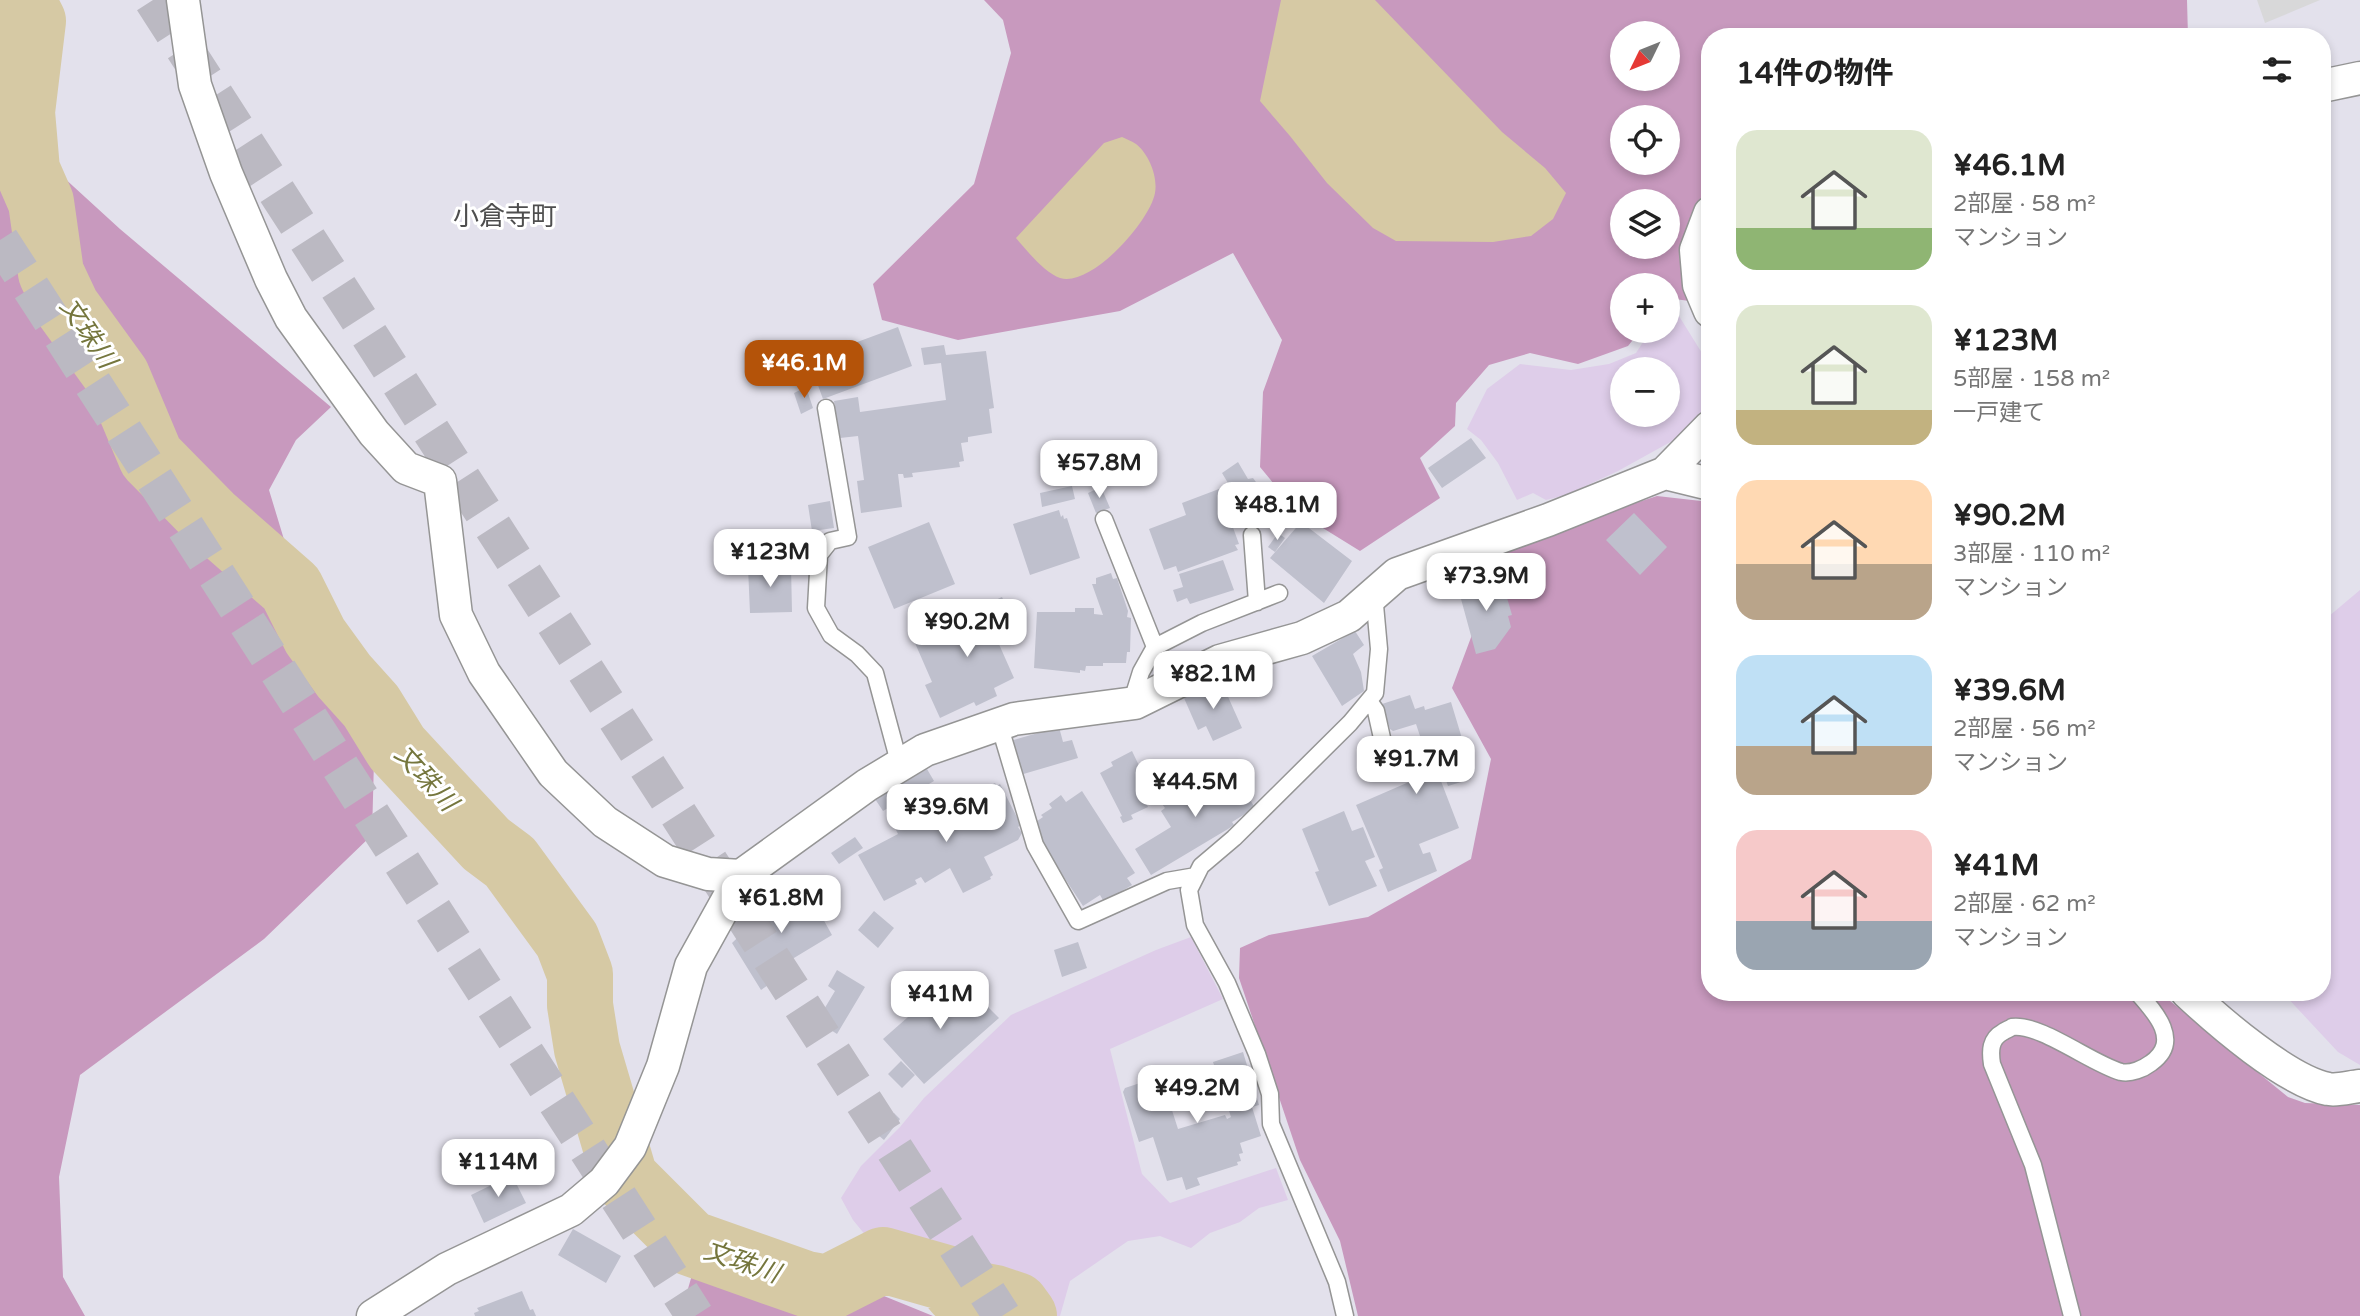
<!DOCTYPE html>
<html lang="ja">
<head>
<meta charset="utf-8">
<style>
	body { margin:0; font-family:"Varela Round","Noto Sans JP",sans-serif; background:#f6f6f6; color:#222; height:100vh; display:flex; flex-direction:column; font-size:26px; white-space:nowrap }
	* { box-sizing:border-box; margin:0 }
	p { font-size:23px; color:#767676 }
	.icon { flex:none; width:38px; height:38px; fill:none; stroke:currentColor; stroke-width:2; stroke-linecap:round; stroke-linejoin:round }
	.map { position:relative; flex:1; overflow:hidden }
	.panel { position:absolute; left:1701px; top:28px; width:630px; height:973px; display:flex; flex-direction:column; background:#fff; border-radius:28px; box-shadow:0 4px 10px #0003 }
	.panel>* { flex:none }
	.needle { width:46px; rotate:227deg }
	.controls { position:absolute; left:1610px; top:21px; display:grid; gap:14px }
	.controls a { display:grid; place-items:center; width:70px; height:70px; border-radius:50%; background:#fff; box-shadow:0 4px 10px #0003; font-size:35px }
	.price { position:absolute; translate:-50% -60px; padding:0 16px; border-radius:14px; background:#fff; color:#222; font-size:23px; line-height:46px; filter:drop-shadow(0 2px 4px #0008) }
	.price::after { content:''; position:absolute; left:50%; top:42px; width:21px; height:16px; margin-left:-10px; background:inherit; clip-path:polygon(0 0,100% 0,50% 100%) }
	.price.active { background:#b45309; color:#fff }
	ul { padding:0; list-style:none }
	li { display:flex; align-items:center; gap:21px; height:175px; padding:0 35px }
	li span { display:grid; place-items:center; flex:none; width:196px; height:140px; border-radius:21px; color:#555 }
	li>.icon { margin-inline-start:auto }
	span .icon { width:84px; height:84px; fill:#fffc; stroke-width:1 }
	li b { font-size:30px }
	h2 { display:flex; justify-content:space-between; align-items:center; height:84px; padding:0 35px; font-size:30px }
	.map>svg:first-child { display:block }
</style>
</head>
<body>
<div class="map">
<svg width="2360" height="1316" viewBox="0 0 2360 1316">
	<rect width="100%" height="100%" fill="#e3e1ec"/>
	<path fill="#d8d8d9" d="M2257 0H2320L2265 23Z"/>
	<path fill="#decde9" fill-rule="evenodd" d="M1674 308 1710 366V399L1705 413 1674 440 1618 471 1566 495 1546 500 1533 493 1517 500 1498 463 1481 440 1467 429 1487 389 1520 364 1571 370 1609 364 1636 353 1650 331H1668V312ZM1622 369H1668V415H1622Z
		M2360 590V1065L2338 1052 2282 992H2322V622Z
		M1191 937 1223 999 1110 1049 1142 1174 1170 1203 1276 1168 1288 1200 1259 1208 1240 1222 1210 1233 1191 1248 1160 1236 1128 1241 1070 1281 1060 1316H1036L1022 1294 999 1288 960 1283 946 1269 880 1253 853 1220 841 1198 861 1166 900 1127 924 1098 1011 1015 1156 950Z"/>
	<path fill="#c899be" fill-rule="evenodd" d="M0 0H8L20 23 38 106 62 176 120 229 331 407 296 440 269 490 296 579 374 760 372 835 264 939 80 1075 59 1177 63 1277 85 1316H0Z
		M984 0H2187L2188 37H1710V304L1668 298V285H1622V331H1640L1628 346 1578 364 1530 353 1489 365 1456 403 1455 426 1420 458 1440 498 1360 551 1297 512 1260 467 1263 392 1282 340 1233 253 1120 311 958 340 882 320 873 284 974 184 1011 53 1003 20ZM1622 33H1668V79H1622ZM1622 117H1668V163H1622ZM1622 201H1668V247H1622Z
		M1657 496 1710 502V992H2159L2288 1097 2305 1103 2360 1105V1316H1358L1340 1241 1300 1160 1239 978 1240 948 1269 935 1368 917 1471 859 1491 759 1452 688 1502 555 1593 517Z
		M692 1275 831 1313 879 1294 933 1316H680Z"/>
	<path fill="#d6c9a4" d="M1281 0H1375L1502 132 1545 168 1566 193 1553 219 1531 236 1493 242 1396 241 1373 228 1327 183 1290 136 1260 101Z
		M1122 137C1126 139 1132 141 1136 144 1149 154 1158 177 1155 193 1150 221 1091 288 1060 278 1045 273 1026 250 1016 238L1104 143Z"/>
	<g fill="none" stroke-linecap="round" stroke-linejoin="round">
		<path stroke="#d6c9a4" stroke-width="66" d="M22 0 33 21 22 112 27 170 41 202 51 273 67 307 117 376 151 457 210 517 291 588 315 636 344 676 371 706 397 748 486 844 510 862 567 940 580 974V1005L587 1049 625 1178 690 1243 806 1284 828 1288 883 1260 946 1278 957 1291 995 1298 1016 1305 1024 1316"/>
	</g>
	<path fill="#bfc0cd" d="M898 327 912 366 823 399 812 369 852 355 849 345Z
		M944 345 946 355 986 351 994 408 989 409 992 433 968 437V442L961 443 964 461 959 462 960 467 912 473 913 477 904 478 903 474H898L902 507 861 513 857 481 864 480 858 436 840 438 834 401 858 397 860 412 946 400 941 363 924 365 921 348Z
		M806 387 813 408 801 414 794 393Z
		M1471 438 1486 458 1442 488 1428 468Z
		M1238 462 1248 479 1253 478 1273 505 1270 509 1271 515 1253 525 1222 473Z
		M1072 486 1075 499 1042 507 1040 493Z
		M1101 487 1110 508 1096 513 1088 493Z
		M1219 489 1239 544 1235 545 1238 550 1178 572 1176 566 1164 570 1149 529 1186 515 1182 503Z
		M830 501 834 528 812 531 808 505Z
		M1059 510 1061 517 1063 515 1064 519 1067 518 1080 558 1030 575 1013 524Z
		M1634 513 1667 547 1640 575 1606 540Z
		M929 522 955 584 894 609 868 547Z
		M1301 522 1352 561 1324 603 1270 558Z
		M1278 533 1285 538 1275 552 1268 547Z
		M1494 554 1501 573 1463 585 1457 566Z
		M1223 560 1234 590 1190 604 1187 598 1177 602 1173 590 1183 587 1179 574Z
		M791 566 792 612 750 613 748 567Z
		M1111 573 1113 579 1117 578 1128 611 1127 617 1131 618 1130 652H1127L1126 663H1103V666H1086L1085 671 1080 670V673L1034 668 1037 612H1075V608H1094V614L1103 615 1092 584H1096V578Z
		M1501 577 1512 615 1508 616 1511 627 1495 649 1476 654 1458 588Z
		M1002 597 1014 623 994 633 1014 678 994 688 997 696 976 706 974 702 940 718 925 685 932 682 915 643 945 630 943 624Z
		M1355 631 1364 645 1353 654 1361 672 1364 691 1342 706 1312 656Z
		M1221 681 1242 728 1213 741 1206 726 1198 730 1184 698Z
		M1410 695 1415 709 1424 706 1425 710 1451 702 1470 765 1439 776 1459 828 1419 844 1423 854 1430 852 1437 871 1388 892 1379 870 1383 868 1356 805 1432 772 1416 724 1393 731 1390 729 1382 704Z
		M1059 727 1063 742 1072 740 1078 758 1020 775 1010 741Z
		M1132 751 1147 782 1138 786 1148 807 1131 815 1133 819 1123 823 1120 817 1122 816 1100 773 1113 766 1111 762Z
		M1467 768 1471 779 1448 786 1444 775Z
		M927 769 934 781 883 811 875 799Z
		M1226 771 1229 776 1234 773 1255 808 1232 822 1234 825 1228 829 1151 875 1135 849 1171 827 1161 811 1165 808 1159 800 1197 777 1205 791 1212 787 1208 781Z
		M995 783 997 786 1000 784 1021 825 1018 827 1022 833 1018 840 984 857 993 875 990 877 991 879 963 893 950 868 925 883 921 877 915 880 917 884 884 901 858 855 898 834 896 830 973 790 974 793Z
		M1082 791 1135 873 1127 878 1132 885 1104 902 1100 895 1083 906 1042 844 1033 824 1043 817 1041 815 1052 808 1049 804 1061 795 1066 802Z
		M1344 811 1352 831 1363 827 1375 857 1365 861 1377 886 1329 906 1315 872 1319 871 1302 829Z
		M855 837 863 848 839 864 831 853Z
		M792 882 813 901 832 935 784 964 787 972 761 990 732 943 758 918 757 913 771 902 776 894Z
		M874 911 894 928 878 948 858 930Z
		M1078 942 1087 968 1062 977 1054 950Z
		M837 970 865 987 837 1034 817 1021 835 991 828 986Z
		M966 985 999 1018 924 1084 883 1039 941 988 951 999Z
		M1243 1052 1259 1105 1252 1107 1261 1136 1240 1143 1243 1153 1239 1154 1241 1161 1237 1162 1238 1165 1197 1178 1200 1185 1186 1190 1182 1177 1167 1181 1153 1137 1139 1142 1123 1092 1125 1088 1161 1076 1178 1129 1225 1115 1227 1119 1231 1117 1213 1062Z
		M901 1061 915 1075 902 1088 888 1074Z
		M871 1100 892 1115 894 1113 900 1119 884 1140 878 1135 875 1137 852 1113 854 1111 859 1113Z
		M512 1175 526 1203 484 1223 471 1195Z
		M573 1229 621 1256 606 1283 558 1255Z
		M522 1291 530 1310 533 1309 536 1316H475L474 1313 479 1311 477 1308Z"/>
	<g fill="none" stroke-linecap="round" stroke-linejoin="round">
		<path stroke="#bbb9c2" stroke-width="38" stroke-dasharray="38 19" stroke-linecap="butt" d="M153 0 1002 1316
			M0 240 695 1316"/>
		<defs>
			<path id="lane" d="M826 408 848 537 830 541 819 555 816 608 831 635 857 654 875 673 900 766
				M1104 519 1155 647
				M1252 535 1257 602
				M1369 701 1376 711 1384 747
				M1131 704 1141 672 1155 647 1202 623 1279 593
				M999 724 1035 845 1078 921 1167 881 1196 876
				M1345 1316 1337 1282 1271 1124 1270 1094 1257 1054 1227 983 1195 925 1189 890 1201 866 1234 838 1350 723 1375 693 1379 649 1374 594
				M2072 1316 2033 1165 1992 1064C1990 1051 1990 1039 2003 1032 2004 1031 2011 1028 2012 1027 2040 1023 2092 1064 2121 1072 2131 1074 2143 1069 2151 1063 2182 1041 2155 1012 2137 992"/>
			<path id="street" d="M183 0 195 85 226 173 271 279 291 318 374 433 406 468 440 481 456 615 484 673 553 773 605 822 665 861 708 874 741 876
				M2322 86 2360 78
				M1710 213 1696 250 1699 285 1710 311
				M1665 473 1710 484
				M2187 992C2218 1021 2287 1081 2328 1089 2337 1091 2350 1087 2360 1086
				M373 1316 447 1269 571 1210 604 1182 630 1147 663 1066 691 966 741 876 867 785 925 750 1014 719 1135 703 1220 661 1302 638 1349 616 1397 574 1548 520 1665 473 1710 427"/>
		</defs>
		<use href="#lane" stroke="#959595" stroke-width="19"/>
		<use href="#street" stroke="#959595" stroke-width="35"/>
		<use href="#lane" stroke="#fff" stroke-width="16"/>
		<use href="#street" stroke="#fff" stroke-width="32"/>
	</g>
	<g text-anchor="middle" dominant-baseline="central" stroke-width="6" stroke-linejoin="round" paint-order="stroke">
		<g font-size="26" fill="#4e4e4e" stroke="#fff">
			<text x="505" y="216">小倉寺町</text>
		</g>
		<g font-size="26" font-style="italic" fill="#75763d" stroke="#fff">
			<text transform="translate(88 333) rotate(56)">文珠川</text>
			<text transform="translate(426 778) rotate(48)">文珠川</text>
			<text transform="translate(742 1262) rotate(19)">文珠川</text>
		</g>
	</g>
</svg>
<div class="controls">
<a><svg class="needle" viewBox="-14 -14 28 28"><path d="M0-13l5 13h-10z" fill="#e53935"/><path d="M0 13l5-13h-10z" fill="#767676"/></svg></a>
<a><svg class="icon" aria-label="locate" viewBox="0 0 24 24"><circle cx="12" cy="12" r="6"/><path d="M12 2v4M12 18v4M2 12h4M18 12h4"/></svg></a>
<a><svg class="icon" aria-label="layers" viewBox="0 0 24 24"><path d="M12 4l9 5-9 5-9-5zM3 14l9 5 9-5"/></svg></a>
<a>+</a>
<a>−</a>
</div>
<b class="price active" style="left:804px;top:400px">¥46.1M</b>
<b class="price" style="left:1099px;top:500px">¥57.8M</b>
<b class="price" style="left:1277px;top:542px">¥48.1M</b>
<b class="price" style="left:770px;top:589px">¥123M</b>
<b class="price" style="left:1486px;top:613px">¥73.9M</b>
<b class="price" style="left:967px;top:659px">¥90.2M</b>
<b class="price" style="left:1213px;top:711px">¥82.1M</b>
<b class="price" style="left:1416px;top:796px">¥91.7M</b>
<b class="price" style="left:1195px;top:819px">¥44.5M</b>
<b class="price" style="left:946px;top:844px">¥39.6M</b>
<b class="price" style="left:781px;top:935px">¥61.8M</b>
<b class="price" style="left:940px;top:1031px">¥41M</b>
<b class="price" style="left:1197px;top:1125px">¥49.2M</b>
<b class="price" style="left:498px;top:1199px">¥114M</b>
<section class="panel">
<h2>14件の物件<svg class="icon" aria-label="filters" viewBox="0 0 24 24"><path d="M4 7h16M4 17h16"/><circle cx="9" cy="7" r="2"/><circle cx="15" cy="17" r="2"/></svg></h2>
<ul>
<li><span style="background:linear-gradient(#dfe7d0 70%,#8fb573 0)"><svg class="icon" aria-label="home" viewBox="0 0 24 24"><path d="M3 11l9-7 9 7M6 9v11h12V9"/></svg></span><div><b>¥46.1M</b><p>2部屋 · 58 m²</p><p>マンション</p></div></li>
<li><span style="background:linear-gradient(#dfe7d0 75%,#c2b280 0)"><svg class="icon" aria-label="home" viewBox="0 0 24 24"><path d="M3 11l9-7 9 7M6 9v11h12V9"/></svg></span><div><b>¥123M</b><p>5部屋 · 158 m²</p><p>一戸建て</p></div></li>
<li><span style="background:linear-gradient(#ffd9b3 60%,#b9a48a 0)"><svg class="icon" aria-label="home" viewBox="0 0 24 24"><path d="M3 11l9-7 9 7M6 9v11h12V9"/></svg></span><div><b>¥90.2M</b><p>3部屋 · 110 m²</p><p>マンション</p></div></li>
<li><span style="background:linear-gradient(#bfe0f5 65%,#b9a48a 0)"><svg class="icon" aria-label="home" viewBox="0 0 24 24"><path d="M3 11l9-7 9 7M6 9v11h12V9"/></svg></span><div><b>¥39.6M</b><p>2部屋 · 56 m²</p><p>マンション</p></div></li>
<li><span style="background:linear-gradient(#f6c9c9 65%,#9aa5b1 0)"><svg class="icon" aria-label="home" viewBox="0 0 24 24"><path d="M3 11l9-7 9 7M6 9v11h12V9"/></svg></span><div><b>¥41M</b><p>2部屋 · 62 m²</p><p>マンション</p></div></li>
</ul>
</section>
</div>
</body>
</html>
